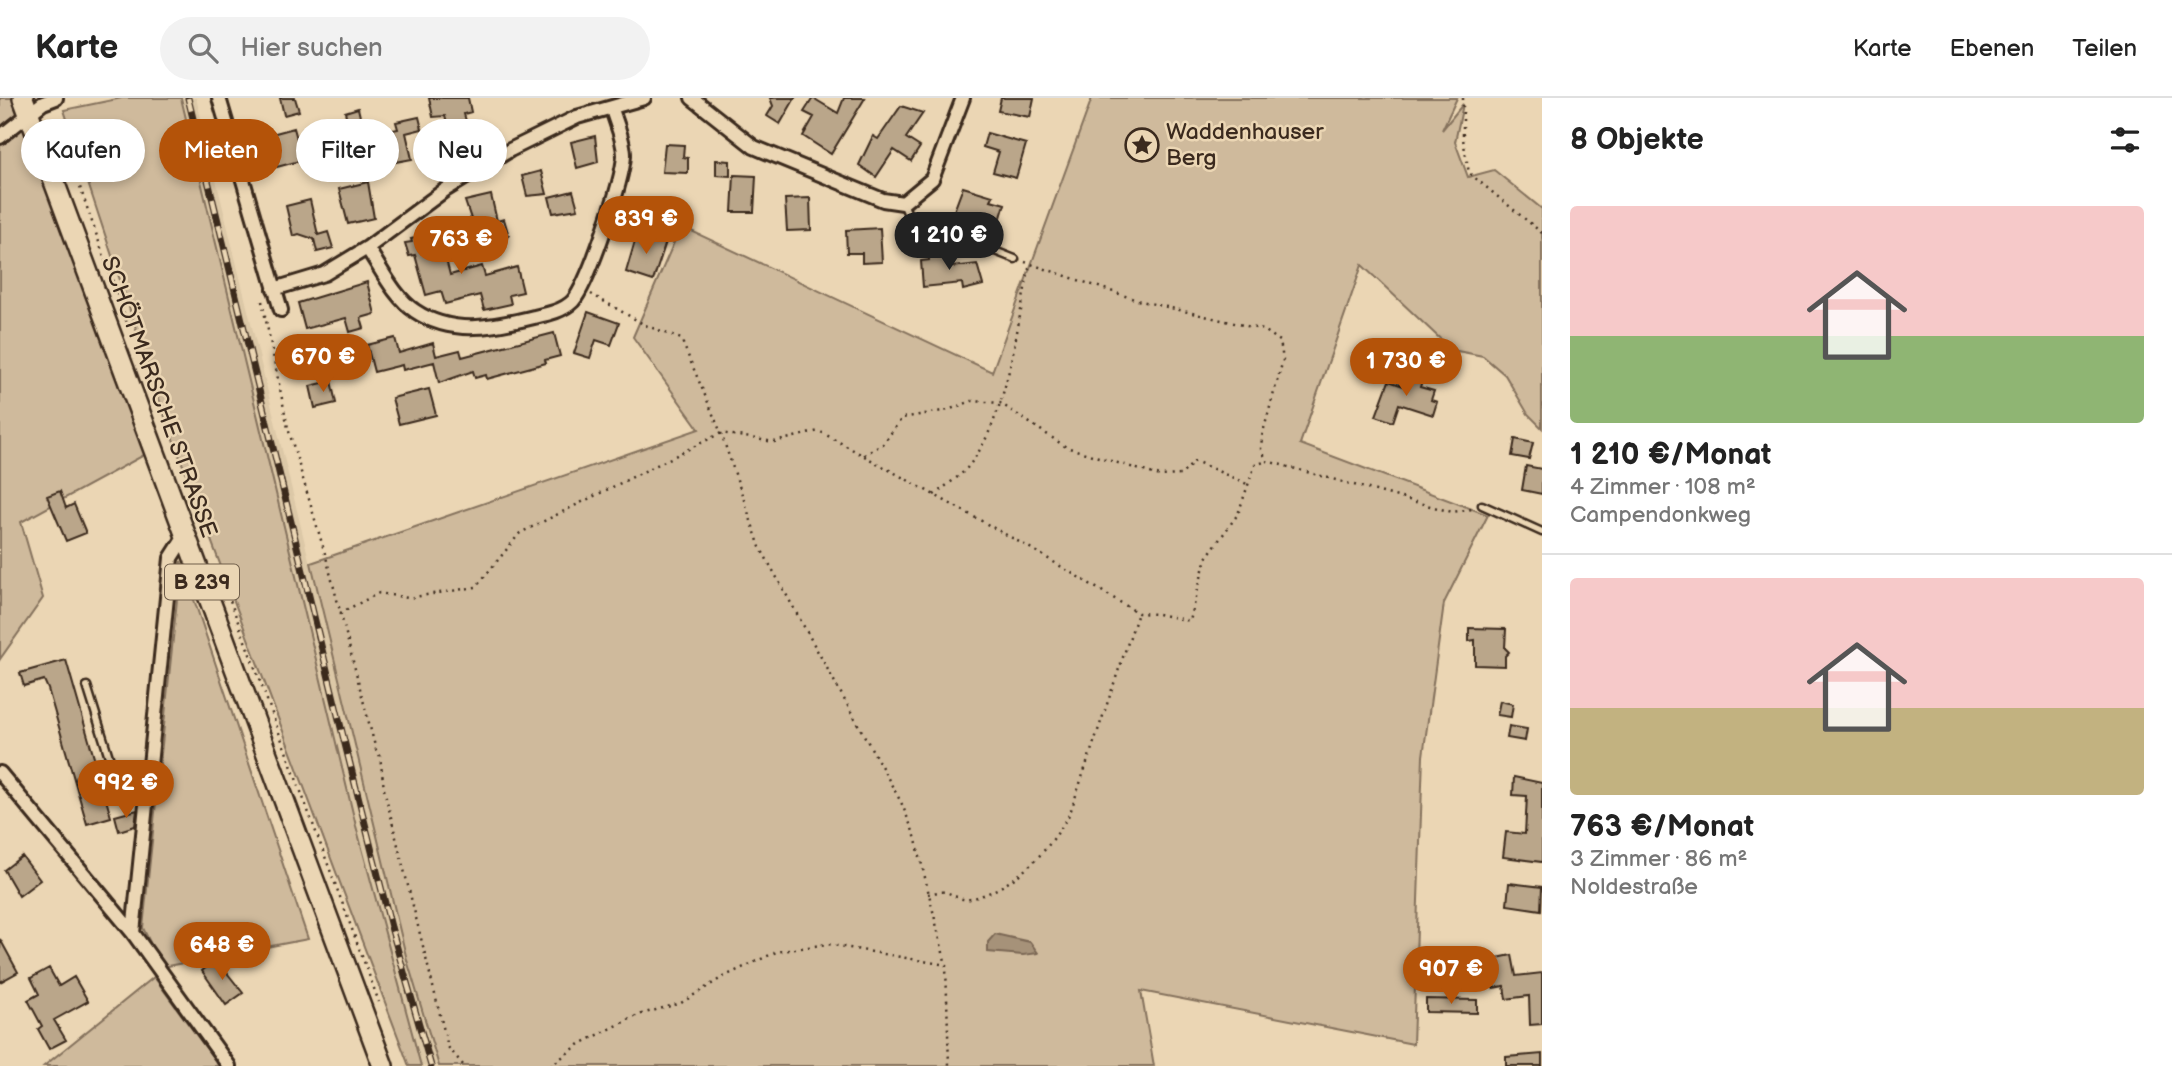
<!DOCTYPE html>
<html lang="de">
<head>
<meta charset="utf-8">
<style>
	body { margin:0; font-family:"Balsamiq Sans",sans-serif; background:#f2f2f2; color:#222; height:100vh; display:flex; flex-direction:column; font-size:26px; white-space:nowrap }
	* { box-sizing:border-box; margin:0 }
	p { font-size:23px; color:#767676 }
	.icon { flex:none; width:38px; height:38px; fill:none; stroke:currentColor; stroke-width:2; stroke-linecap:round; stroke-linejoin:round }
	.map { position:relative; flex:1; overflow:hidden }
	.sheet { display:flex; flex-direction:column; background:#fff; width:630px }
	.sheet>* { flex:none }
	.hud { position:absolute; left:21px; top:21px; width:665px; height:63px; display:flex; gap:14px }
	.price { position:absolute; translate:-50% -60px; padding:0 16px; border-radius:24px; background:#b45309; color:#fff; font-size:23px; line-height:46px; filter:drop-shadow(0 2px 4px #0008) }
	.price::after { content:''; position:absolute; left:50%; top:42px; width:21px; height:16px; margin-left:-10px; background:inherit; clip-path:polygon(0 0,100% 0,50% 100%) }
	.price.active { background:#222; color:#fff }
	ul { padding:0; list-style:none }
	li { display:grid; align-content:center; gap:14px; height:371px; padding:0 28px }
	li+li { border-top:2px solid #e0e0e0 }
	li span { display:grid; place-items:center; height:217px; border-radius:7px; color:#555 }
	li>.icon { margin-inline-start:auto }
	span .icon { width:126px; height:126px; fill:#fffc; stroke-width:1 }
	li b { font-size:30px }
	h2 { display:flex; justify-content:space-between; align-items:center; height:84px; padding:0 28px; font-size:30px }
	.tag { padding:0 24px; border-radius:32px; background:#fff; box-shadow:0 4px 10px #0003; font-size:24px; line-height:63px }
	.tag.active { background:#b45309; color:#fff }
	header { display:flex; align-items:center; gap:42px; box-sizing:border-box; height:98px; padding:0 35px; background:#fff; border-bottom:2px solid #e0e0e0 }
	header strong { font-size:33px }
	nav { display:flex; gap:38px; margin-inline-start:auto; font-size:24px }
	.search { width:490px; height:63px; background:#f2f2f2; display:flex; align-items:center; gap:18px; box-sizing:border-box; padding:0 24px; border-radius:38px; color:#767676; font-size:26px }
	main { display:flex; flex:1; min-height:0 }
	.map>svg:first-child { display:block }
</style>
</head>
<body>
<header>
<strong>Karte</strong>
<div class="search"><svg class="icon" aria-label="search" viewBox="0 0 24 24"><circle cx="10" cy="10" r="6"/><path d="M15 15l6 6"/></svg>Hier suchen</div>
<nav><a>Karte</a><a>Ebenen</a><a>Teilen</a></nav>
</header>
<main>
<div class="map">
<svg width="1542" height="968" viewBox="0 0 1542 968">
	<rect width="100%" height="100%" fill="#ebd6b4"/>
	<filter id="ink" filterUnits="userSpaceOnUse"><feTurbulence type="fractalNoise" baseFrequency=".0143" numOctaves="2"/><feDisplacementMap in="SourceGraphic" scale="14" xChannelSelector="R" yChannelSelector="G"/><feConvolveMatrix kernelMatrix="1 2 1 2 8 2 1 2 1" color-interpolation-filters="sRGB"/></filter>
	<g filter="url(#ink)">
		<path fill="#dcc8a7" d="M181 0H196L407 862 439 968H421L356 728Z"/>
		<path fill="#cfba9c" stroke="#85725d" stroke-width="2" d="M0 0H13L146 356 21 424 43 500 0 561Z
			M122 0H181L356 728 421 968H409L167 325 64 12Z
			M1092 0H1457L1442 32 1463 6 1455 44 1468 79 1494 72 1542 111V330L1528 316 1505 277 1483 258 1452 252 1362 167 1300 346 1488 417 1444 505 1423 658 1413 946 1141 893 1154 968H439L407 862 311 465 699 331 633 239 681 128 992 274Z
			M181 463 308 841 162 869 143 830Z
			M154 879 219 968H44Z"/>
		<path fill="#a69279" stroke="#7b6855" stroke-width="2" d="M995 836 1030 844 1038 855 1023 857 988 854V844Z"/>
		<path fill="#baa68a" stroke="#3b2a1e" stroke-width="2" d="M280 0H295L299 13 284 17Z
			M429 0H468L471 14 464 16 468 30 449 34 445 18 433 19Z
			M770 0H795L780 26 767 18 773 8Z
			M813 0 838 15 844 0H865L831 56 803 38 814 19 804 14Z
			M1001 0H1034L1030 19 998 13Z
			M901 8 923 15 906 40 920 49 911 63 894 52 876 79 859 67 873 38 878 41Z
			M358 10 361 23 348 26 345 14Z
			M419 19 422 31 406 35 412 61 385 66 382 53 388 52 383 34 398 31 396 24Z
			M294 30 303 62 277 69 268 37Z
			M987 35 1026 46 1016 80 993 74 999 54 983 49Z
			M595 38 598 64 577 70 571 44Z
			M665 46 684 47 683 59 688 60V75L662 74Z
			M716 62 730 63V78L716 77Z
			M541 73 547 96 527 98 522 78Z
			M734 77 756 78 754 114H732Z
			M368 84 374 120 348 126 339 91Z
			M963 89 993 98 991 102 1005 106 995 139 982 134 983 130 951 121Z
			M573 93 578 111 553 115 549 99Z
			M491 97 497 123 504 121 509 138 493 142 489 126 474 130 465 103Z
			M810 100 811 132 787 133 785 101Z
			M310 102 318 137 328 134 333 150 317 154 314 141 299 136 293 138 286 108Z
			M880 130 882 164 862 165V155H847L846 132Z
			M638 133 667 141 653 183 626 174Z
			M439 134 450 177 482 168 485 178 517 169 523 194 509 197 511 206 484 212 480 197 445 206 441 193 426 197 415 157 409 158 405 145 412 144 411 141Z
			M947 152 952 169 977 166 983 187 963 192 962 185 923 189 921 163 929 162V154Z
			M367 184 375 216 361 220 364 230 350 234 346 220 305 231 298 205Z
			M588 214 619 225 611 247 596 242 590 260 574 255Z
			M554 235 560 258 545 262 546 265 487 281 486 277 475 280 473 273 439 285 434 264 403 272 402 267 374 274 367 247 395 240 399 255 433 245 436 258 460 252 462 259Z
			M1407 275 1423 280 1420 289 1434 293 1431 302 1437 304 1433 317 1399 306 1393 324 1376 318 1389 283 1403 288Z
			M331 283 336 305 315 310 310 288Z
			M429 291 436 317 399 326 392 300Z
			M1515 341 1533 345 1529 361 1512 358Z
			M1526 368 1542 371V396L1522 392Z
			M60 393 66 410 74 406 86 435 66 443 47 398Z
			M1469 530 1506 531 1505 550 1509 554 1505 558V568L1475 567V542L1469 543Z
			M66 562 111 719 87 726 48 591 44 582 24 588 20 575Z
			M1500 603 1513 606 1511 619 1497 617Z
			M1509 628 1527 631 1525 643 1507 640Z
			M1514 679 1542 685V764L1503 759 1506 734 1525 736 1527 698 1513 697Z
			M137 712 135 728 119 733 115 718Z
			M22 758 40 782 19 798 4 772Z
			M1509 785 1542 789 1541 812 1507 807Z
			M0 841 18 874 0 884Z
			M1512 857 1516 878 1542 875V926L1530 927 1529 898 1506 901 1504 888 1493 890 1487 862Z
			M216 861 243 895 226 907 202 873Z
			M49 870 59 888 74 879 88 903 54 922 66 942 49 951 38 931 42 928 28 902 39 896 31 880Z
			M1426 901 1477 902V915L1426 914Z
			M1542 956V968H1506V959Z"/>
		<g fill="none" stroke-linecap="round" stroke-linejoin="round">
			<defs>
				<path id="lane" d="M903 105 909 119 1015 161
					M1482 407 1542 434
					M87 588 115 678 120 684 148 690"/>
				<path id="street" d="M219 0 281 212
					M692 0 754 49 883 102 903 105 932 81 963 0
					M0 39 43 5 56 0
					M367 150C381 170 394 199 415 213 452 238 494 229 534 219 548 216 563 213 573 203 589 184 623 82 624 57 624 42 616 25 612 11
					M274 191 324 176 367 150 445 92 510 52 577 19 644 0
					M0 675 133 835 229 968
					M133 835 171 460 185 438"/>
				<path id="primary" d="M23 0 383 968"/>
			</defs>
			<use href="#lane" stroke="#3b2a1e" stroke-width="11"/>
			<use href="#street" stroke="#3b2a1e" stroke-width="18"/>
			<use href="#primary" stroke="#3b2a1e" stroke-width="24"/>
			<path stroke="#3b2a1e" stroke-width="2.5" stroke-dasharray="2 5" stroke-linecap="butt" d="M1463 0V41L1469 75 1542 135
				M52 26 63 40 128 228
				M1025 164 1137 202 1264 232 1280 243 1283 262 1262 338 1261 351 1267 363 1452 414 1473 411
				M591 196 645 227 681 241 721 335 760 449 901 704 915 738 946 867 949 968
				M262 203 288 330 326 459 376 652 380 658 384 691 448 949 464 968
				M864 357 883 346 902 320 948 312 972 303 1000 305 1066 349 1160 378 1181 377 1195 363 1247 386
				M934 397C945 388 958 380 967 370 1009 320 1016 228 1030 166
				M218 470 379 904
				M340 515 379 495 408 500 476 489 520 435 721 335 774 344 819 333 1032 451 1138 515 1158 516 1190 523 1206 460 1238 416 1255 367 1267 363
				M928 796C933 795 940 793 945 794 954 796 959 803 970 801 1015 790 1048 754 1070 715L1138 515
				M550 968 580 946 638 917 681 905 723 879 776 854 827 846 946 867"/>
			<use href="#lane" stroke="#ebd6b4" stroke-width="6"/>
			<use href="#street" stroke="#ebd6b4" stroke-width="12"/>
			<use href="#primary" stroke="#ebd6b4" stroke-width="19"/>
			<defs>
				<path id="rail" d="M188 0 344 642 391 829 431 968"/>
			</defs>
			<use href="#rail" stroke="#3b2a1e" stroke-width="7"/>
			<use href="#rail" stroke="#ebd6b4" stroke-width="4.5" stroke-dasharray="13" stroke-linecap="butt"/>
		</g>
	</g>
	<defs>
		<symbol id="sight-ring" viewBox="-11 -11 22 22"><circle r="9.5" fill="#ebd6b4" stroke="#3b2a1e" stroke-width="1.5"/><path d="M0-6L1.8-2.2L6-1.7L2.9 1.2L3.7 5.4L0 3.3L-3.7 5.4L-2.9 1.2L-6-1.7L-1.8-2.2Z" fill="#3b2a1e"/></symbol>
	</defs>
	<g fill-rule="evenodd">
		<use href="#sight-ring" x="1123" y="28" width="38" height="38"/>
	</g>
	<g text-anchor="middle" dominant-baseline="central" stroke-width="5" stroke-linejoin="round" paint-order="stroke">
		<rect fill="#ebd6b4" stroke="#705e4b" stroke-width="2" x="165" y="466.5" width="74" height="35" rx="5"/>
		<g font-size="21" font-weight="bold" fill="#3b2a1e">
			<text x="202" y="484">B 239</text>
		</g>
		<g font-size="23" fill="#3b2a1e" stroke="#ebd6b4" text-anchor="start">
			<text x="1166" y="34">Waddenhauser<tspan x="1166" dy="26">Berg</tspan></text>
		</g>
		<g font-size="23" fill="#3b2a1e" stroke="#ebd6b4">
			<text transform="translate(159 299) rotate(70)">SCHÖTMARSCHE STRASSE</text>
		</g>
	</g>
</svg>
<b class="price" style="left:646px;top:158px">839 €</b>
<b class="price active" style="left:949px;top:174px">1 210 €</b>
<b class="price" style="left:461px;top:178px">763 €</b>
<b class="price" style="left:323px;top:296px">670 €</b>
<b class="price" style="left:1406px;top:300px">1 730 €</b>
<b class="price" style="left:126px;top:722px">992 €</b>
<b class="price" style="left:222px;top:884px">648 €</b>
<b class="price" style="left:1451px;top:908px">907 €</b>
<div class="hud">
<a class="tag">Kaufen</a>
<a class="tag active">Mieten</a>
<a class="tag">Filter</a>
<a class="tag">Neu</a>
</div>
</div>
<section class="sheet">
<h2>8 Objekte<svg class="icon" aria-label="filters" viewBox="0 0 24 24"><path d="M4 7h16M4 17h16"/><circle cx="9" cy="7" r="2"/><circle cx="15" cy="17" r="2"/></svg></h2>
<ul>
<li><span style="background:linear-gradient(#f6c9c9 60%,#8fb573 0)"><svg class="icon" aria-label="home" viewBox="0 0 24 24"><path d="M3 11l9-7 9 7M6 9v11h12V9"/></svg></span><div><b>1 210 €/Monat</b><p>4 Zimmer · 108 m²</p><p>Campendonkweg</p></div></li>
<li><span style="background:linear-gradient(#f6c9c9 60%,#c2b280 0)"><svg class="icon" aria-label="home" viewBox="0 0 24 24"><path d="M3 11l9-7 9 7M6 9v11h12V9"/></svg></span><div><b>763 €/Monat</b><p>3 Zimmer · 86 m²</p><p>Noldestraße</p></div></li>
</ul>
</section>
</main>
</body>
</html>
